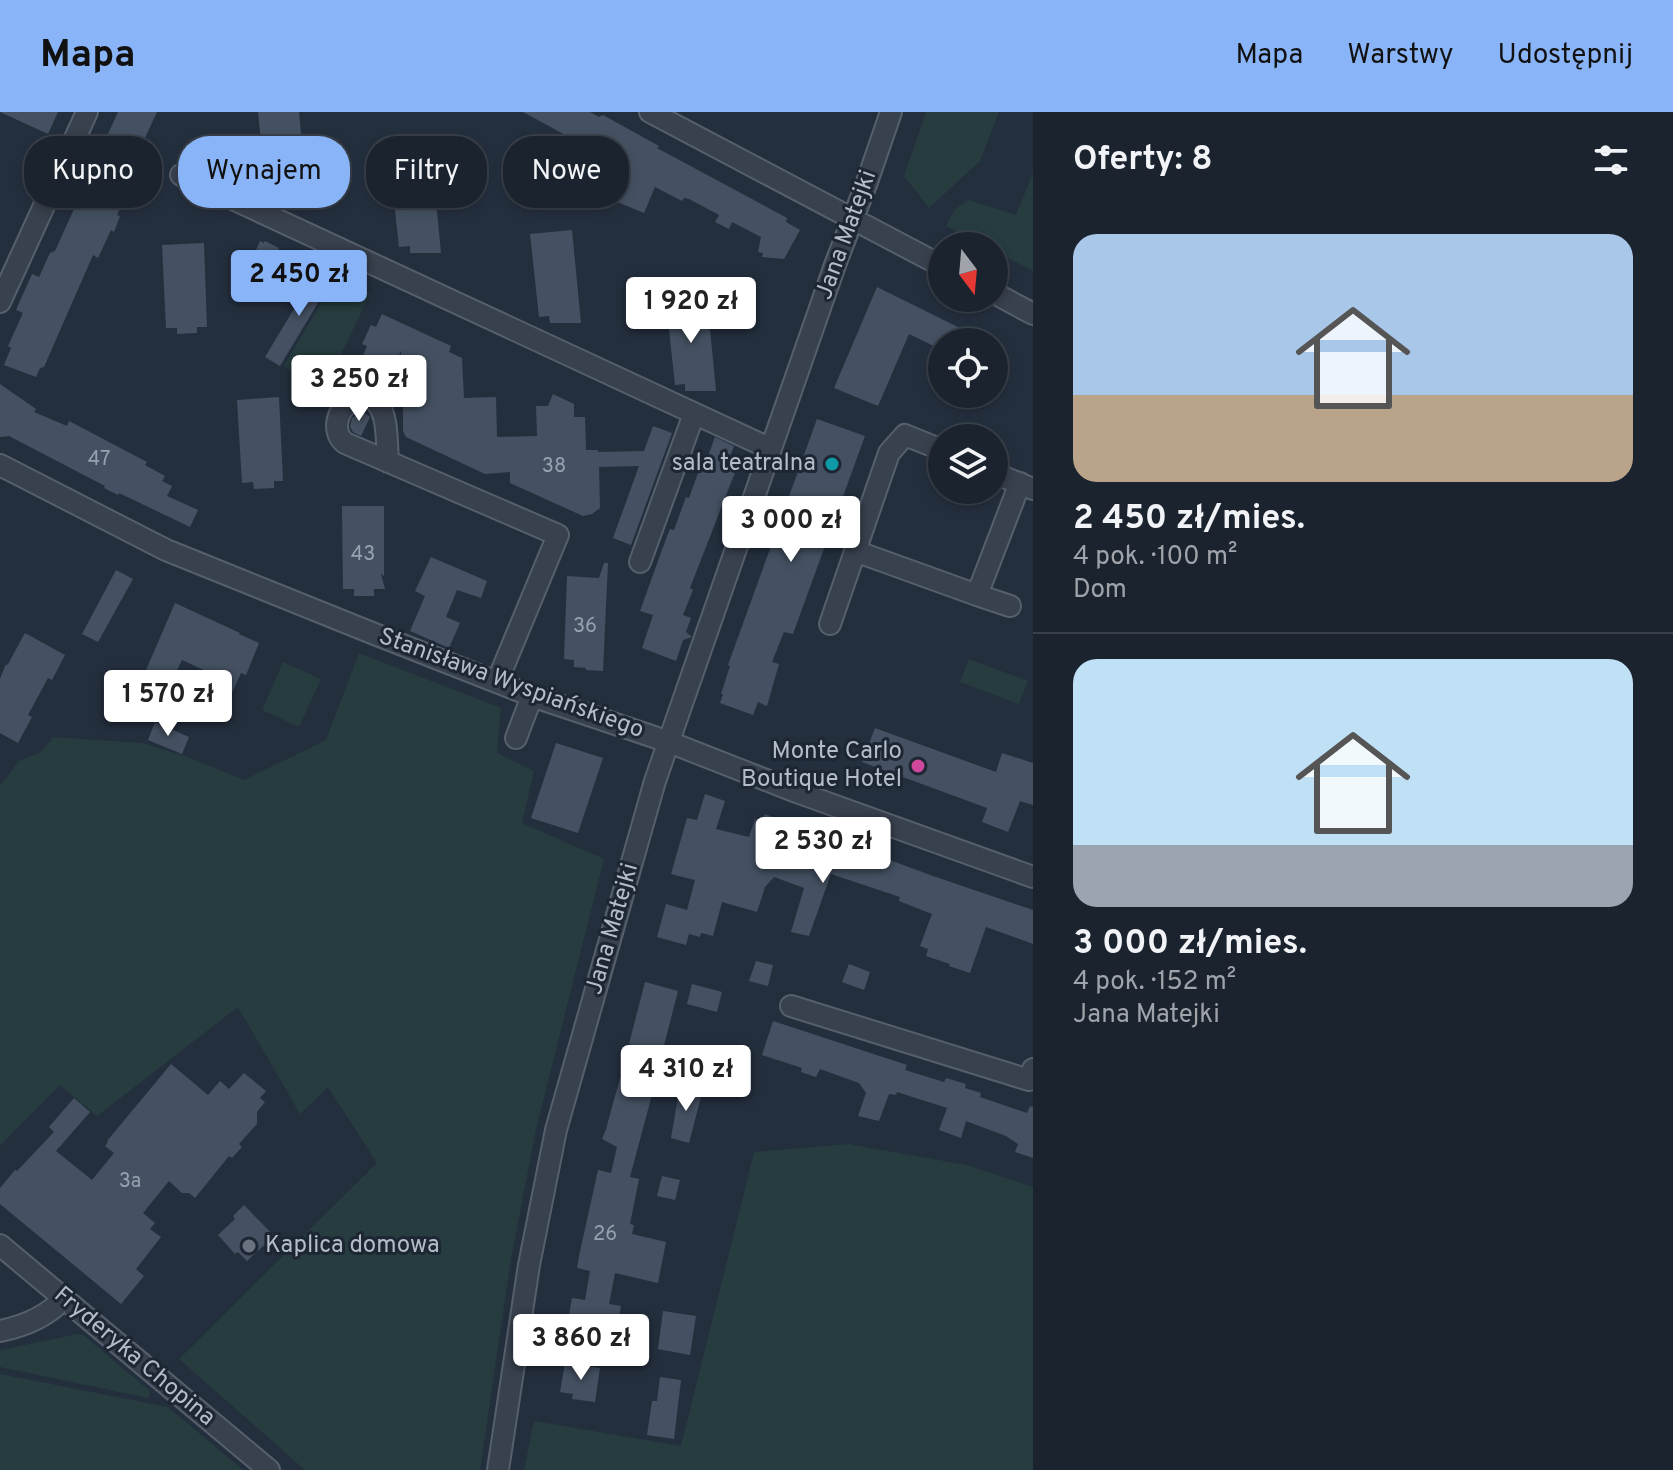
<!DOCTYPE html>
<html lang="pl">
<head>
<meta charset="utf-8">
<style>
	body { margin:0; font-family:Overpass,sans-serif; background:#282f3a; color:#f1f3f6; height:100vh; display:flex; flex-direction:column; font-size:30px; white-space:nowrap }
	* { box-sizing:border-box; margin:0 }
	p { font-size:26px; color:#a0a4aa }
	.icon { flex:none; width:44px; height:44px; fill:none; stroke:currentColor; stroke-width:2; stroke-linecap:round; stroke-linejoin:round }
	.map { position:relative; flex:1; overflow:hidden }
	.side { display:flex; flex-direction:column; background:#1b232e; width:640px }
	.side>* { flex:none }
	.banner { position:absolute; left:24px; top:24px; width:760px; height:72px; display:flex; gap:16px }
	.needle { width:52px; rotate:164deg }
	.fabs { position:absolute; left:928px; top:120px; display:grid; gap:16px }
	.fabs a { display:grid; place-items:center; width:80px; height:80px; border-radius:50%; background:#1b232e; box-shadow:0 4px 12px #0003,0 0 0 2px #39404a; font-size:40px }
	.price { position:absolute; translate:-50% -68px; padding:0 18px; border-radius:8px; background:#fff; color:#222; font-size:26px; line-height:52px; filter:drop-shadow(0 2px 4px #0008) }
	.price::after { content:''; position:absolute; left:50%; top:48px; width:24px; height:18px; margin-left:-12px; background:inherit; clip-path:polygon(0 0,100% 0,50% 100%) }
	.price.on { background:#8ab4f8; color:#111 }
	ul { padding:0; list-style:none }
	li { display:grid; align-content:center; gap:16px; height:424px; padding:0 40px }
	li+li { border-top:2px solid #39404a }
	li span { display:grid; place-items:center; height:248px; border-radius:24px; color:#555 }
	li>.icon { margin-inline-start:auto }
	span .icon { width:144px; height:144px; fill:#fffc; stroke-width:1 }
	li b { font-size:34px }
	h2 { display:flex; justify-content:space-between; align-items:center; height:96px; padding:0 40px; font-size:34px }
	.chip { padding:0 28px; border-radius:32px; background:#1b232e; box-shadow:0 4px 12px #0003,0 0 0 2px #39404a; font-size:28px; line-height:72px }
	.chip.on { background:#8ab4f8; color:#111 }
	header { display:flex; align-items:center; gap:48px; box-sizing:border-box; height:112px; padding:0 40px; background:#8ab4f8; color:#111 }
	header strong { font-size:38px }
	nav { display:flex; gap:44px; margin-inline-start:auto; font-size:28px }
	main { display:flex; flex:1; min-height:0 }
	.map>svg:first-child { display:block }
</style>
</head>
<body>
<header>
<strong>Mapa</strong>
<nav><a>Mapa</a><a>Warstwy</a><a>Udostępnij</a></nav>
</header>
<main>
<div class="map">
<svg width="1033" height="1358" viewBox="0 0 1033 1358">
	<rect width="100%" height="100%" fill="#242f3e"/>
	<path fill="#263c3f" d="M926 0H999L980 49 929 96 904 64Z
		M1033 61V159L994 139V134H984L946 114 955 97 969 88 1016 103Z
		M336 165 370 182 324 278 284 254Z
		M359 541 501 596 497 641 534 659 522 711 604 747 536 1017 511 1147 480 1358H305L179 1247 377 1051 328 975 300 1002 238 895 97 1004 60 973 0 1034V674L19 649 41 640 53 625 142 631 188 645 244 668 326 628Z
		M969 547 1028 569 1019 592 960 570Z
		M283 550 321 567 299 615 262 598Z
		M848 1032 967 1053 1033 1075V1358H524L534 1309 681 1334 754 1040Z
		M78 1222 83 1223 150 1279 149 1286 0 1255V1238Z
		M0 1262 168 1295 243 1358H0Z"/>
	<path fill="#455162" d="M0 0H58L48 22Z
		M118 0H157L121 77 128 80 117 103 120 104 114 120 111 118 98 146 93 143 44 255 40 256 36 265 4 253 11 236 8 234 23 201 16 198 32 162 39 165 50 141 55 139Z
		M258 0H299L306 75 276 74V67L265 68Z
		M523 0H590L599 5 603 3 659 34 657 36 787 106 786 110 800 118 784 147 762 145 763 141 758 140 761 125 732 110 729 117 715 110 719 103 689 87 684 86 682 89 655 75 644 101 576 73 575 75 554 66 565 40 563 39 569 25Z
		M432 48 441 141H410V134L399 135 390 53Z
		M572 118 581 211H550L549 204 539 205 530 122Z
		M260 129 264 131 265 129 279 136 263 172 245 163Z
		M204 131 207 215H197V221L177 222V216H166L162 133Z
		M318 157 333 166 280 254 265 245Z
		M877 175 988 230H942V238L909 222 878 294 834 276Z
		M707 186 716 279H685V272L675 273 666 190Z
		M382 202 451 234 449 240 462 246 464 286 496 285 497 325 537 324 536 294H548L553 282 574 292V305H585L586 338H598V340L644 339 653 314 672 321 631 433 613 426 639 354 599 355 600 396 592 402 583 404 510 371V360L485 362 406 325 403 319V293L416 273 402 267 401 239 390 261 361 248 367 234 362 232 371 213 376 215Z
		M0 272 36 297 34 300 67 314 69 309 147 350 145 353 165 364 162 369 172 374 167 384 198 398 190 415 119 381 118 383 104 376 105 374 9 324 0 325Z
		M279 285 283 369H274V376L254 377 253 370 242 371 237 288Z
		M362 299 370 305 361 324 353 320 350 315 352 306Z
		M817 307 865 324 793 522 784 520 772 550 779 552 767 594 758 590 753 603 720 591 723 582H721L730 554 728 553Z
		M715 325 734 334 729 347 739 350 690 476 693 478 683 503 691 506 686 520 692 525 683 528 676 549 642 536 653 503 640 499 667 424 670 417 674 418 686 385 689 386 702 350 705 352Z
		M342 394H384V464L381 462 385 477H374V484H354V477H343Z
		M431 445 487 469 481 486 457 478 446 505 460 511 449 536 410 519 425 484 415 479Z
		M604 451H608L603 559 586 558V556L574 555V548L564 547 567 464 599 466Z
		M116 458 133 467 98 530 82 522Z
		M175 491 240 521 239 522 259 531 246 563 241 561 226 594 201 582 210 561 182 548 168 577 143 565Z
		M25 521 65 543 52 568 48 566 28 603 32 605 18 631 0 621V567L5 554 8 552Z
		M155 610 189 625 182 642 148 628Z
		M875 616 996 660 1002 641 1033 651V693L1020 689 1008 720 982 710 987 696 862 650Z
		M556 631 603 646 578 721 531 706Z
		M705 682 725 689 716 717 749 725 755 707 762 709 765 702 933 764 1033 798V832L986 815 970 861 949 854 950 852 926 844 928 837 920 834 932 802 899 789 900 785 831 762 809 824 791 820 804 776 774 765 765 775 757 800 722 790 713 824 701 821 700 825 689 822 686 833 657 825 666 792 687 798 695 768 671 762 687 706 697 708Z
		M756 849 773 853 768 874 749 869Z
		M849 852 870 860 864 878 842 870Z
		M645 870 678 879 662 941 629 932Z
		M692 872 722 880 717 900 687 892Z
		M773 909 907 953 905 958 944 970 946 966 966 972 965 976 981 981 980 985 1027 1001 1030 994 1033 995V1046L1015 1040 1018 1032 1006 1024 966 1009 961 1026 939 1018 947 996 897 980 896 983 889 982 879 1009 858 1004 866 981 859 971 820 957 816 965 801 960 802 956 762 943Z
		M171 952 208 983 220 969 229 977 244 961 266 979 260 986 265 990 257 1000V1012L239 1032 242 1035 232 1046 229 1044 195 1086 189 1081H182L169 1069 143 1101 155 1111 150 1117 161 1125 136 1157 144 1164 121 1192 0 1092V1076L15 1058 17 1059 54 1020 49 1015 74 986 90 1000 56 1039 92 1068 114 1041 105 1034 108 1030 107 1029Z
		M620 966 628 972 653 979 630 1065 639 1067 630 1112 634 1113 632 1122 666 1130 658 1171 615 1161 609 1192 621 1194 618 1210 627 1212 623 1231 566 1220 572 1186 585 1188 590 1159 577 1156 579 1144 598 1058 611 1061 617 1035 602 1027 606 1017Z
		M684 972 703 977 689 1031 671 1026 678 985 680 986Z
		M662 1064 680 1068 675 1088 657 1084Z
		M244 1093 274 1124 247 1149 238 1140 235 1142 218 1123 235 1107 233 1104Z
		M663 1199 696 1204 690 1243 658 1237Z
		M565 1251 600 1256 595 1290 572 1287 573 1282 560 1280Z
		M660 1265 681 1268 674 1327 647 1323 652 1289H657Z"/>
	<g fill="none" stroke-linecap="round" stroke-linejoin="round">
		<defs>
			<path id="minor" d="M650 0 942 154
				M181 63 771 337
				M994 181 1033 202
				M0 190 87 0
				M388 350C386 327 390 295 368 283 362 285 355 287 349 291 336 300 332 321 345 331L558 423 497 570
				M0 353 166 438 372 521 532 584 669 630 794 679 1033 765
				M994 361 1033 377
				M855 439 977 483 1020 371
				M640 450 694 302
				M977 483 1010 494
				M830 512 889 341 905 323 942 338
				M516 626 532 584
				M791 894 1029 968 1033 957
				M0 1133 269 1358
				M0 1219C25 1214 47 1205 64 1186
				M498 1358 529 1153 556 1018 655 669 835 153 867 70 891 0"/>
		</defs>
		<use href="#minor" stroke="#565f6c" stroke-width="24"/>
		<use href="#minor" stroke="#38414e" stroke-width="20"/>
	</g>
	<circle fill="#0f9aa8" stroke="#1d2633" stroke-width="3" cx="832" cy="352" r="8"/>
	<circle fill="#d1479c" stroke="#1d2633" stroke-width="3" cx="918" cy="654" r="8"/>
	<circle fill="#6b7280" stroke="#1d2633" stroke-width="3" cx="249" cy="1134" r="8"/>
	<g text-anchor="middle" dominant-baseline="central" stroke-width="6" stroke-linejoin="round" paint-order="stroke">
		<g font-size="20" fill="#98a1af">
			<text x="99" y="348">47</text>
			<text x="554" y="355">38</text>
			<text x="363" y="443">43</text>
			<text x="585" y="515">36</text>
			<text x="130" y="1070">3a</text>
			<text x="605" y="1123">26</text>
		</g>
		<g font-size="24" fill="#b4bcc9" stroke="#1d2633">
			<text transform="translate(847 123) rotate(-70)">Jana Matejki</text>
			<text transform="translate(511 572) rotate(20)">Stanisława Wyspiańskiego</text>
			<text transform="translate(613 817) rotate(-74)">Jana Matejki</text>
			<text transform="translate(134 1245) rotate(40)">Fryderyka Chopina</text>
		</g>
		<g font-size="24" fill="#b4bcc9" stroke="#1d2633" text-anchor="end">
			<text x="816" y="352">sala teatralna</text>
			<text x="902" y="640">Monte Carlo<tspan x="902" dy="28">Boutique Hotel</tspan></text>
			<text x="265" y="1134" text-anchor="start">Kaplica domowa</text>
		</g>
	</g>
</svg>
<div class="fabs">
<a><svg class="needle" viewBox="-14 -14 28 28"><path d="M0-13l5 13h-10z" fill="#e53935"/><path d="M0 13l5-13h-10z" fill="#a0a4aa"/></svg></a>
<a><svg class="icon" aria-label="locate" viewBox="0 0 24 24"><circle cx="12" cy="12" r="6"/><path d="M12 2v4M12 18v4M2 12h4M18 12h4"/></svg></a>
<a><svg class="icon" aria-label="layers" viewBox="0 0 24 24"><path d="M12 4l9 5-9 5-9-5zM3 14l9 5 9-5"/></svg></a>
</div>
<b class="price on" style="left:299px;top:206px">2 450 zł</b>
<b class="price" style="left:691px;top:233px">1 920 zł</b>
<b class="price" style="left:359px;top:311px">3 250 zł</b>
<b class="price" style="left:791px;top:452px">3 000 zł</b>
<b class="price" style="left:168px;top:626px">1 570 zł</b>
<b class="price" style="left:823px;top:773px">2 530 zł</b>
<b class="price" style="left:686px;top:1001px">4 310 zł</b>
<b class="price" style="left:581px;top:1270px">3 860 zł</b>
<div class="banner">
<a class="chip">Kupno</a>
<a class="chip on">Wynajem</a>
<a class="chip">Filtry</a>
<a class="chip">Nowe</a>
</div>
</div>
<section class="side">
<h2>Oferty: 8<svg class="icon" aria-label="filters" viewBox="0 0 24 24"><path d="M4 7h16M4 17h16"/><circle cx="9" cy="7" r="2"/><circle cx="15" cy="17" r="2"/></svg></h2>
<ul>
<li><span style="background:linear-gradient(#a9c7e8 65%,#b9a48a 0)"><svg class="icon" aria-label="home" viewBox="0 0 24 24"><path d="M3 11l9-7 9 7M6 9v11h12V9"/></svg></span><div><b>2 450 zł/mies.</b><p>4 pok. · 100 m²</p><p>Dom</p></div></li>
<li><span style="background:linear-gradient(#bfe0f5 75%,#9aa5b1 0)"><svg class="icon" aria-label="home" viewBox="0 0 24 24"><path d="M3 11l9-7 9 7M6 9v11h12V9"/></svg></span><div><b>3 000 zł/mies.</b><p>4 pok. · 152 m²</p><p>Jana Matejki</p></div></li>
</ul>
</section>
</main>
</body>
</html>
